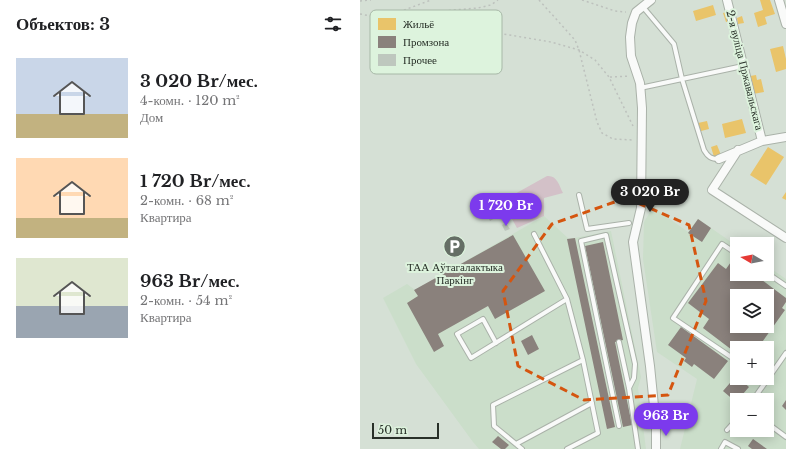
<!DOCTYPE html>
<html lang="ru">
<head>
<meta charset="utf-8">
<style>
	body { margin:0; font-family:"Libre Baskerville",serif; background:#f2f2f2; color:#202124; height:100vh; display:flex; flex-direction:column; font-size:15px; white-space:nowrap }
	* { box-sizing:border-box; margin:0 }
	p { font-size:13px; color:#757577 }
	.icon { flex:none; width:22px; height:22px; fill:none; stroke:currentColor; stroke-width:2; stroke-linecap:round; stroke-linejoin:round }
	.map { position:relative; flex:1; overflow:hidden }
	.side { display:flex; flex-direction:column; background:#fff; width:360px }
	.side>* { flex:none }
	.needle { width:26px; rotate:280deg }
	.buttons { position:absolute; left:370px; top:237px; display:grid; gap:8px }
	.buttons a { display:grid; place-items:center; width:44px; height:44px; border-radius:0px; background:#fff; box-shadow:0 2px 10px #0003; font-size:20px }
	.scale { position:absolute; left:12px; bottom:10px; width:67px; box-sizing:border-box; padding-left:4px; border:2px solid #283028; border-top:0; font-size:11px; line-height:14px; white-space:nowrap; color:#283028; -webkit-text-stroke:3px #ddf3dd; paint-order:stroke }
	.price { position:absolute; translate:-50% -34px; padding:0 9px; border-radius:14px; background:#7c3aed; color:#fff; font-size:13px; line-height:26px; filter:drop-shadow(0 1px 2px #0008) }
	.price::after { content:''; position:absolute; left:50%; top:24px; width:12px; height:9px; margin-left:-6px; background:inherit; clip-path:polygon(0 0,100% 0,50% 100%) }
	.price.on { background:#222; color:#fff }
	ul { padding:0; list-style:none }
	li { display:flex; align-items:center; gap:12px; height:100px; padding:0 16px }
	li span { display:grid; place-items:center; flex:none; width:112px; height:80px; border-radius:0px; color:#555 }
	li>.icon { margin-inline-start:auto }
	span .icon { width:48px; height:48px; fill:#fffc; stroke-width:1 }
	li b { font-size:17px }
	h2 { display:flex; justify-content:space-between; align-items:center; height:48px; padding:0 16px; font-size:17px }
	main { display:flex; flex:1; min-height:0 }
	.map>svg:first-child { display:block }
</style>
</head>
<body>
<main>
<section class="side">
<h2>Объектов: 3<svg class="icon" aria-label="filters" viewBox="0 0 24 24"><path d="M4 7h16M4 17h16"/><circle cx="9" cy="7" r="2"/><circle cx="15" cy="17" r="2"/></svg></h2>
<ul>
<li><span style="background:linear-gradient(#c9d6e8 70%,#c2b280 0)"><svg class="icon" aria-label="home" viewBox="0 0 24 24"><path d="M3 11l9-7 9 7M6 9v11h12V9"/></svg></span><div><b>3 020 Br/мес.</b><p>4-комн. · 120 m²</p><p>Дом</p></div></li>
<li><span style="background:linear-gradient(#ffd9b3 75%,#c2b280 0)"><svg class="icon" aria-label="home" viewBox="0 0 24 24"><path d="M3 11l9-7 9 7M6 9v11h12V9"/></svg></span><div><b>1 720 Br/мес.</b><p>2-комн. · 68 m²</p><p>Квартира</p></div></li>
<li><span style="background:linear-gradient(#dfe7d0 60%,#9aa5b1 0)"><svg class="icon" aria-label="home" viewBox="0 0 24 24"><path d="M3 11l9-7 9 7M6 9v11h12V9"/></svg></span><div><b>963 Br/мес.</b><p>2-комн. · 54 m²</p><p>Квартира</p></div></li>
</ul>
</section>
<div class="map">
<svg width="426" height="449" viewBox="0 0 426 449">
	<rect width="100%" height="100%" fill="#d5e0d5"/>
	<path fill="#cbdeca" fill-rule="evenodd" d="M293 207 328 232 338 219 377 246V274H407V266L426 279V449H320L337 379 297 352 283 259 284 222ZM377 296H407V326H377ZM377 348H407V378H377ZM377 400H407V430H377Z
		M184 216 209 239 251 231 281 377 278 388 286 449H119L113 442 56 364 23 298 47 284 55 290Z"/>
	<path fill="#d3c1c8" d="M187 176C197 175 199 185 203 193L184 198V216L157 228 142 201Z"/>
	<path fill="#e9c46a" d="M400 0H410L415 14 405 17 407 24 398 27 394 13 403 10Z
		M353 5 356 15 336 21 333 11Z
		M368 11 371 21 366 22 363 13Z
		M382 16 384 23 378 24 377 18Z
		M423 46 426 59V69L416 72 410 49Z
		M396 75 397 80 401 79 404 92 393 94 390 76Z
		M382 119 386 133 365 138 362 124Z
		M347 121 349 129 341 131 338 123Z
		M357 145 361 155 354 157 351 147Z
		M408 147 424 157 406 185 390 175Z
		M426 192V200L422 198Z"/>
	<path fill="#8a817c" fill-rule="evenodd" d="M338 219 351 228 342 242 328 233Z
		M153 235 185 291 135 319 128 306 78 334 84 346 74 352 47 303 58 296 54 290Z
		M215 238 255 427 247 429 207 239Z
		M243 242 263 340 255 342 272 425 263 427 225 246Z
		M373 259 377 262V274H394L426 298V302L422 308 425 310 398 348H389L383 343 379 348H377L376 353 343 328 349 319 328 303 358 263 366 269ZM377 296H407V326H377Z
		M321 327 368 361 354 379 334 364 332 367 324 361 326 358 308 345Z
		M172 335 179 349 168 355 161 341Z
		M376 376 377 378H379L389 387 376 402 363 391Z
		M426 400V410L422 406Z
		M138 436 149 445 145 449H141L132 442Z
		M393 439 407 449H392L388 446Z"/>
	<path fill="#bec7be" d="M137 210 140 215 130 221 127 215Z
		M146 223 150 229 145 231 142 225Z"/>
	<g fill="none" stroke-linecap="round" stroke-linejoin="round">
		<defs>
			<path id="lane" d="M283 7 314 44 322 79 344 150C348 157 351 159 359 159
				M280 88 383 66
				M219 195 227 229 269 223
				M174 234 207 299 223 360 238 433 207 449
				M377 254 362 244 313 318 377 361
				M407 273 426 286
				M259 342 269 388 278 449
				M136 343 123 319 97 334 111 358 207 299
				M402 378 407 381
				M393 400 426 353
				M407 423 426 437
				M259 426 221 241 246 235 275 364 274 378 269 388
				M367 430 377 419
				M156 444 232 403
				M162 449 134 426 133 405 223 360
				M361 449 365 442 378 449"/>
			<path id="street" d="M291 0 276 12 272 23 270 37 271 56 280 83 282 108 281 208 273 242 290 366 296 426V449
				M367 0 402 141
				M419 0 426 24
				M378 150 352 190 426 238
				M359 159 402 141 426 137"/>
		</defs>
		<use href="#lane" stroke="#aab2a9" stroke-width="6"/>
		<use href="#street" stroke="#aab2a9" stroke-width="10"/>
		<path stroke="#bdc1bd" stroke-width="1.5" stroke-dasharray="2 3" stroke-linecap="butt" d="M179 0 215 40 219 50 237 122 242 133 253 139 274 140
			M222 0 255 11 266 12
			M0 1 11 0
			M0 14 11 16 31 15 71 0
			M31 15 191 42 219 50 235 60 249 77 273 126
			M34 15 118 8 131 5 138 0
			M250 77 270 76"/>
		<use href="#lane" stroke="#f9faf9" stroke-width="4"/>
		<use href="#street" stroke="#f9faf9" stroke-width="8"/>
	</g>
	<path fill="none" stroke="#d5550f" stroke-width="3" stroke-dasharray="8 5" stroke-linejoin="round" d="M266 198 329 225 346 301 308 395 224 400 158 366 143 291 192 224Z"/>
	<defs>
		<symbol id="parking-disc" viewBox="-11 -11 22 22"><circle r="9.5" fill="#656e65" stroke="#ddf3dd"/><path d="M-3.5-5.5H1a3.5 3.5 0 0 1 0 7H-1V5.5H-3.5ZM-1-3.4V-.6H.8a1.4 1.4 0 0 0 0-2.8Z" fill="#fff"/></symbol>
	</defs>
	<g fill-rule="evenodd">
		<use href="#parking-disc" x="82" y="234" width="25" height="25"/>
	</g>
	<g text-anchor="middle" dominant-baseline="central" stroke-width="4" stroke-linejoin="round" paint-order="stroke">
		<g font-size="11" fill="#283028" stroke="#ddf3dd">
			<text transform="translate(385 70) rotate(76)">2-я вуліца Пржавальскага</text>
		</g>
		<g font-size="11" fill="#283028" stroke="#ddf3dd">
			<text x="95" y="267">ТАА Аўтагалактыка<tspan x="95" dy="13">Паркінг</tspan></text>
		</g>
	</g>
	<rect x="10" y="10" width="132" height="64" rx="6" fill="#ddf3dd" stroke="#a7b8a7" stroke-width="1"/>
	<rect x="18" y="18" width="18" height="12" fill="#e9c46a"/>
	<rect x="18" y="36" width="18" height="12" fill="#8a817c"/>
	<rect x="18" y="54" width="18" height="12" fill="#bec7be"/>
	<g font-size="11" fill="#283028">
		<text x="43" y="28">Жильё</text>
		<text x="43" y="46">Промзона</text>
		<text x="43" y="64">Прочее</text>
	</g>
</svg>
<div class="buttons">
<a><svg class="needle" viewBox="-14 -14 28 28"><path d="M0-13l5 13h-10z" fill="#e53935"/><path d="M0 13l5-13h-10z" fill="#757577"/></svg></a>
<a><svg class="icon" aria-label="layers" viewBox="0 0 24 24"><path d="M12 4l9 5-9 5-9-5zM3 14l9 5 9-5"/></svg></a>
<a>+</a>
<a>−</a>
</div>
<div class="scale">50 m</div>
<b class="price on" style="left:290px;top:213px">3 020 Br</b>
<b class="price" style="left:146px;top:227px">1 720 Br</b>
<b class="price" style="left:306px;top:437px">963 Br</b>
</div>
</main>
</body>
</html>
